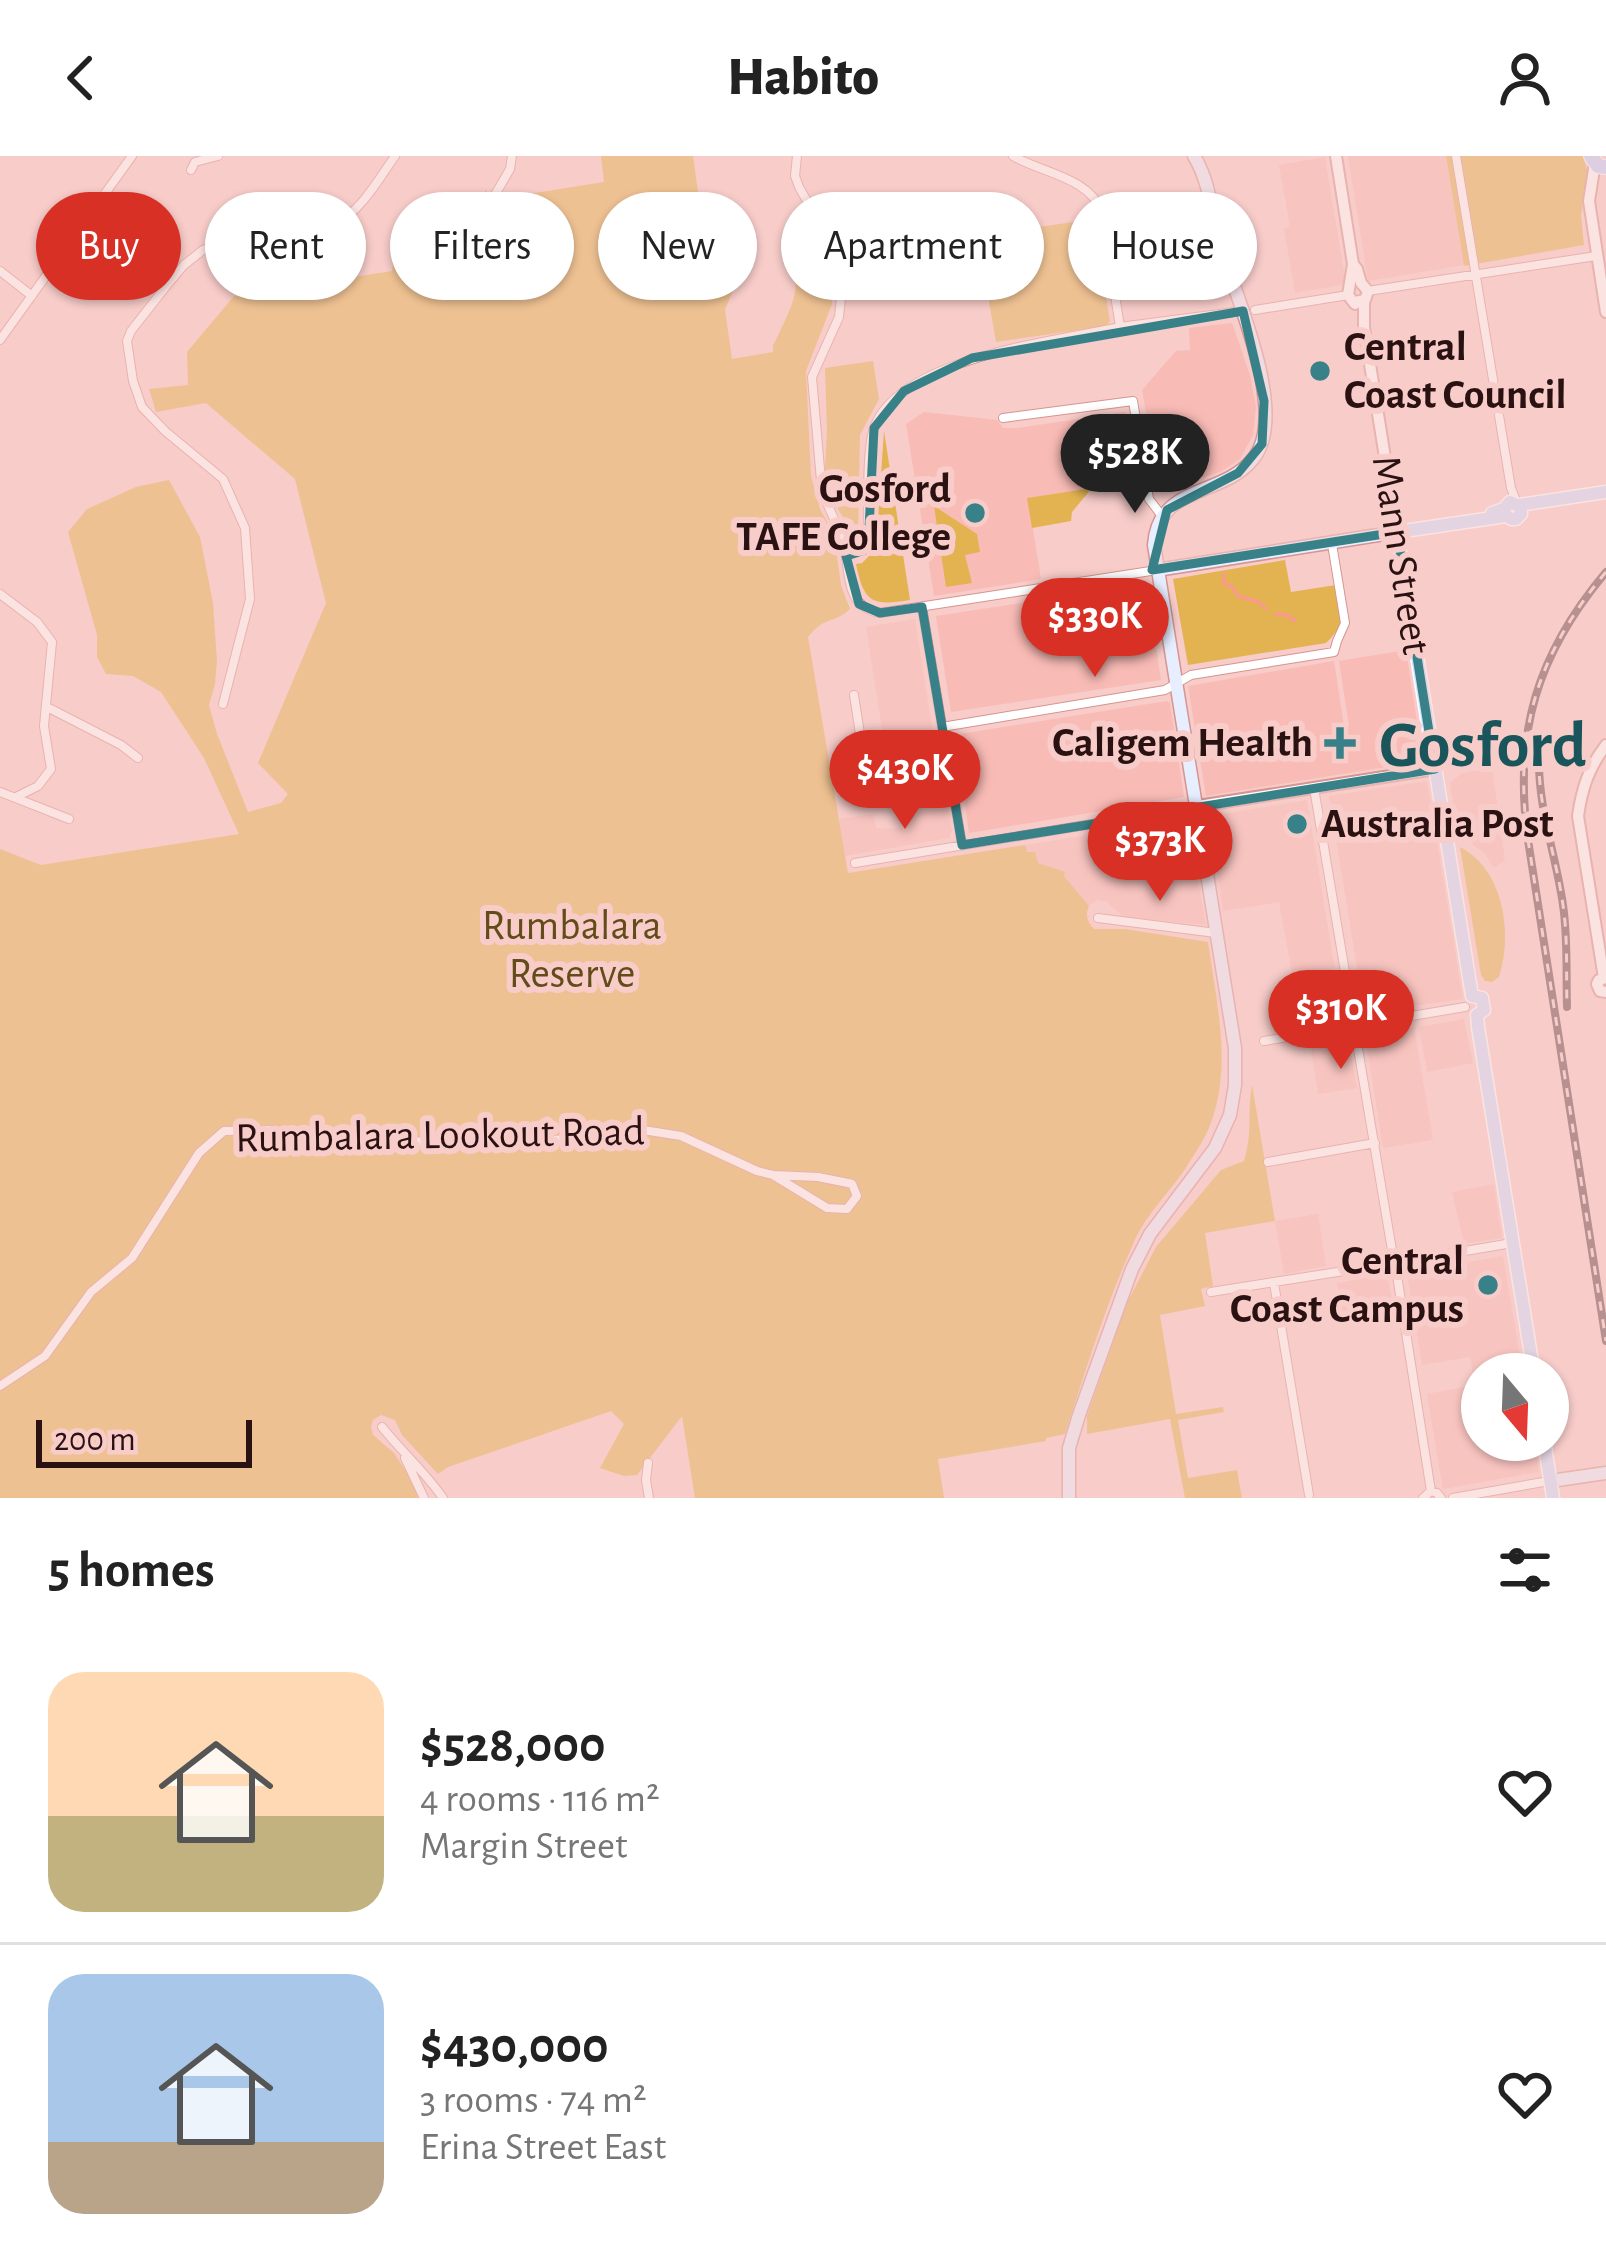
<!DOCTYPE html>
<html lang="en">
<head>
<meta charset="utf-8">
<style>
	body { margin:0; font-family:"Alegreya Sans",sans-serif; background:#f2f2f2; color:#222; height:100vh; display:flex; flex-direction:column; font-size:45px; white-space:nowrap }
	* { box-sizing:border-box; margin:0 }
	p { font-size:39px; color:#767676 }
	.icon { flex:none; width:66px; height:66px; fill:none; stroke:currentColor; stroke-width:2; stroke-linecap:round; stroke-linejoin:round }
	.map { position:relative; height:1342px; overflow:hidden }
	.panel { display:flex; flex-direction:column; background:#fff; flex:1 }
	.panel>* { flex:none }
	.top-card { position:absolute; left:36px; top:36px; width:1536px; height:108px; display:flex; gap:24px }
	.needle { width:78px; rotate:161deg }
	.controls { position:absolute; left:1461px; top:1197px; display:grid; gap:24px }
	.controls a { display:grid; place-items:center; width:108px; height:108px; border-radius:50%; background:#fff; box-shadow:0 3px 9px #0004; font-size:60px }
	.scale { position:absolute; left:36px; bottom:30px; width:216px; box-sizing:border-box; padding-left:12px; border:6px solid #2b1212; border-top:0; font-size:33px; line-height:42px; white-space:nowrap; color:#2b1212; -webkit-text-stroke:9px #f7ccc9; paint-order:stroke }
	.price { position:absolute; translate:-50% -102px; padding:0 27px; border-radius:42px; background:#d93025; color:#fff; font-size:39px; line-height:78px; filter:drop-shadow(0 3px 6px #0008) }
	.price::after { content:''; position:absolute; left:50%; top:72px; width:36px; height:27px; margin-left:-18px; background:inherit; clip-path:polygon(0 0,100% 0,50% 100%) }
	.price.on { background:#222; color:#fff }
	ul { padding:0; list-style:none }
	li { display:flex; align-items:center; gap:36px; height:300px; padding:0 48px }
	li+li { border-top:3px solid #e0e0e0 }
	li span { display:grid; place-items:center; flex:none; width:336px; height:240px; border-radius:36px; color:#555 }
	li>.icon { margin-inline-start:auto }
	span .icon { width:144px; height:144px; fill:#fffc; stroke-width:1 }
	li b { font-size:51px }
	h2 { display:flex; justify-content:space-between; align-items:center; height:144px; padding:0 48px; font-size:51px }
	.tag { padding:0 42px; border-radius:54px; background:#fff; box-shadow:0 3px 9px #0004; font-size:42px; line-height:108px }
	.tag.on { background:#d93025; color:#fff }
	header { display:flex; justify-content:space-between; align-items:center; height:156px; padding:0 48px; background:#fff; font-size:54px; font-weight:800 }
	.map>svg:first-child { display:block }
</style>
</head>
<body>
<header><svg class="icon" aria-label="back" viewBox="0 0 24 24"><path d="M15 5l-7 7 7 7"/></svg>Habito<svg class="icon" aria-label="person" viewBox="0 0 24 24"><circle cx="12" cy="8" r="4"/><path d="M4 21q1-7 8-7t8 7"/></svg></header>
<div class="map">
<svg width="1606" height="1342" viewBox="0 0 1606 1342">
	<rect width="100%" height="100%" fill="#f7ccc9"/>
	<path fill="#f9bbb6" d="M1348 0H1446L1464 109 1368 125Z
		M1325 1 1346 128 1295 137 1284 73 1290 71 1279 9Z
		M1232 167 1250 219 1256 251 1253 279 1240 303 1222 315 1160 337 1142 234 1176 195 1190 194 1189 172Z
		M924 256 997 264 1003 272H1018L1125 256 1136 325 1028 342 1041 423 934 440 906 268Z
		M1146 428 1161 524 951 556 936 460Z
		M915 463 938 609 889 617 866 471Z
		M1406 494 1423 605 1206 640 1188 530 1334 505 1344 570H1349L1339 505Z
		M1167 545 1170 547 1184 641 969 677 956 582 959 578Z
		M1492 612 1505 704 1495 711 1492 710 1486 699 1458 677 1450 627 1462 617Z
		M1427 625 1463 843 1366 857 1360 830 1329 640Z
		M1307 644 1343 863 1296 872 1288 824 1293 823 1279 746 1223 755 1210 660Z
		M948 652 952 675 949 682 845 700 839 663 873 658 876 672 892 673 906 670 904 658Z
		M1187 663 1206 769 1124 761 1107 746 1097 744 1089 750 1063 719 1038 707 1027 697 1025 689Z
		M1464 863 1473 907 1427 916 1419 871Z
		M1414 871 1433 984 1383 992 1365 879Z
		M1348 880 1357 932 1318 938 1310 887Z
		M1494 1028 1502 1082 1464 1088 1452 1036Z
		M1318 1058 1326 1110 1284 1118 1275 1065Z
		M1503 1100 1523 1218H1482V1284H1534L1539 1316 1443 1333 1427 1238 1475 1229 1470 1201 1422 1209 1407 1117Z
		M1387 1118 1395 1161 1345 1170 1337 1127Z"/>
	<path fill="#e3b351" d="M601 0H693L701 56 724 85 741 114 725 154 732 203 773 196V190C795 143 803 135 789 83L797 75 815 82 818 87 821 86 831 128 832 148 806 215 811 320 820 353 834 378 841 429 850 453C834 468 824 460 808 481L848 717 1025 689 1027 696H1035L1038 707 1065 716 1064 720 1089 750C1085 760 1087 765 1094 773H1125L1208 786C1216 844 1233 912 1210 969 1205 983 1195 997 1187 1010 1171 1035 1146 1058 1134 1086 1106 1148 1086 1213 1065 1278L1046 1282V1285L938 1303 944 1342H695L682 1260 637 1319 624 1320 600 1312 624 1268 611 1255 448 1311 438 1318 402 1279 395 1264 381 1259 373 1264 371 1271 373 1279 394 1297 411 1323 418 1342H0V693L41 709 239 678 204 602 161 536 133 520 106 518 97 501V479L68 376 87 353 136 331 169 324 200 381 213 447 217 505 215 528 209 549 217 578 248 656 281 647 288 638 258 607 326 447 295 323 206 247 156 256 149 233 188 229 187 196 234 140 392 115 399 64 477 52 486 33 490 50 512 47 516 40 604 26Z
		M1446 0H1583L1588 17 1581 59 1584 89 1464 110Z
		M1093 63 1110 165 1107 170 996 186 987 134 985 79Z
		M873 205 879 243 860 279 858 379 852 385 845 365 828 336 825 313 827 274 825 212Z
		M884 275 910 444C872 450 864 447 856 408L862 407 876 393Z
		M1092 332 1072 356 1071 365 1032 372 1027 342Z
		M934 350 977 378 980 396 965 399 972 427 946 431Z
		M1285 404 1291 436 1336 429C1342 458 1349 464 1326 487L1188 509 1173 423Z
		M1460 691C1504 714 1513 777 1499 821L1492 826 1485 825 1481 819Z
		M1252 929 1275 1065 1205 1077 1213 1130 1201 1133 1205 1150 1160 1159 1176 1258 1223 1251 1224 1256 1178 1264 1188 1322 1237 1314 1242 1342H1185L1170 1263 1087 1278V1260L1127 1147 1156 1091 1221 1014 1244 1005C1253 976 1247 957 1252 929Z"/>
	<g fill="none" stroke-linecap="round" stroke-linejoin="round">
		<path stroke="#fc9793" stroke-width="3" d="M1224 418V427L1231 430 1238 440 1259 446 1266 453
			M1275 458 1287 459 1295 465"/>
		<defs>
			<path id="minor" d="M797 0 795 20 799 31 823 73 842 132 839 161 812 221 822 336 839 374 846 400 862 394 868 385C869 356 866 301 873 275 895 202 1056 185 1120 171L1102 56C1089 21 1042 17 1013 0
				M1456 0 1511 332 1517 347
				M191 14 195 6 218 0
				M492 44 510 13 512 0
				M0 115 32 140
				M1368 135 1596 100
				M1255 154 1348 139
				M1120 171 1242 155
				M0 184 132 0
				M1003 262 1133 245 1149 343 1162 360
				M846 400C849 426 850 452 880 457L1157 414
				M0 438 37 466 52 486 44 570 51 613 38 630 16 641
				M922 451 962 689
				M854 539 866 617 889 626 950 617
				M223 548 250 443 245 372 223 323 165 275 142 251 133 225 127 185 131 175 167 129 184 109 203 94 223 87 332 71C361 55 377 26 395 0
				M47 551 121 589 138 602
				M942 571 1165 534 1191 519 1334 496 1337 485 1345 467 1332 388
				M1314 632 1393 1100
				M0 636 69 663
				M855 707 1196 651
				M1098 762 1216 777
				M1264 885 1465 851
				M1268 1006 1375 987
				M1401 1106 1512 1087
				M1396 1113 1431 1335
				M1274 1127 1309 1339
				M1211 1136 1388 1108
				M0 1230 45 1200 91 1136 132 1102 199 997 224 975 272 974 339 985 488 986 609 982 643 974 681 980 757 1015 773 1019 827 1052 847 1053 857 1040 852 1028 848 1027 818 1021 773 1019
				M382 1271C402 1296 425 1316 443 1342
				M405 1302 424 1342
				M648 1307 646 1324 649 1342
				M1423 1342 1431 1335 1437 1337 1441 1342
				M1453 1342 1549 1325"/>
			<path id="tertiary" d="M1336 0 1353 108 1357 113 1361 127 1368 135 1365 144 1355 146
				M1595 7 1589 45 1606 156
				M1353 108 1348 139 1355 148
				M1364 145V171L1397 376
				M1198 650 1435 613
				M1604 822 1578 660C1582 632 1589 611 1606 589
				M1606 822 1599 824 1597 828 1600 835 1606 836"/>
			<path id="secondary" d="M1157 414 1397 376
				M1551 1325 1606 1317
				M1069 1342V1292L1079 1259 1132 1113 1150 1078 1215 992 1230 959 1235 929V892L1154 389C1158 328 1223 341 1253 303 1290 259 1235 138 1220 89 1211 58 1211 28 1194 0"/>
			<path id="primary" d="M1519 349 1606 336
				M1492 357 1504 353 1510 346 1521 351V358L1516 363H1511L1505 358
				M1506 360 1397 376 1472 840 1482 842 1484 854 1477 859 1478 871 1534 1218
				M1544 1284 1553 1342"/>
			<path id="trunk" d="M1591 0 1598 10 1606 11"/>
		</defs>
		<use href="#minor" stroke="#d79490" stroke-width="10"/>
		<use href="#tertiary" stroke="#d79490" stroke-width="14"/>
		<use href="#secondary" stroke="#d79490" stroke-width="15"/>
		<use href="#primary" stroke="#fff" stroke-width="15"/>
		<use href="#trunk" stroke="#fff" stroke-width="16"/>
		<use href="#minor" stroke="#fff" stroke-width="8"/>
		<use href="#tertiary" stroke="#fff" stroke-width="10"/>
		<use href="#secondary" stroke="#e6eeff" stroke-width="12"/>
		<use href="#primary" stroke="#cddefe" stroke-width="12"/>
		<use href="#trunk" stroke="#bcd3fe" stroke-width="14"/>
		<defs>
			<path id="rail" d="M1606 416C1537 498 1513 577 1528 684L1606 1185
				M1539 602C1538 653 1556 699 1563 749 1568 783 1566 817 1567 851"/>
		</defs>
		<use href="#rail" stroke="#694a49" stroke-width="8"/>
		<use href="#rail" stroke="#f7ccc9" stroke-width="3" stroke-dasharray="9" stroke-linecap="butt"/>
	</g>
	<path d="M0 0H1606V1342H0ZM1243 155 1264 245 1262 288 1238 317 1167 354 1152 414 1397 376 1435 613 962 689 922 451 880 457 859 448 846 400 868 393 874 272 904 235 972 202Z" fill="#f7ccc9" fill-opacity=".55" fill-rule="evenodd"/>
	<path fill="none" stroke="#398188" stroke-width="9" stroke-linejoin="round" d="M1243 155 1264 245 1262 288 1238 317 1167 354 1152 414 1397 376 1435 613 962 689 922 451 880 457 859 448 846 400 868 393 874 272 904 235 972 202Z"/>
	<g fill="#398188" stroke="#f7ccc9" stroke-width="4.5">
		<circle cx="1320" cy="215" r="12"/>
		<circle cx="975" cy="357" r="12"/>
		<path d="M1334 569h12v12h12v12h-12v12h-12v-12h-12v-12h12z"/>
		<circle cx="1297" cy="668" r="12"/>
		<circle cx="1488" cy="1129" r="12"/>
	</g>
	<g text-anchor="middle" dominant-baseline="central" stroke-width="12" stroke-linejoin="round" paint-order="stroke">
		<g font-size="42" font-weight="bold" fill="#2b1212" stroke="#f7ccc9" text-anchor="end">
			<text x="1344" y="191" text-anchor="start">Central<tspan x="1344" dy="48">Coast Council</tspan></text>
			<text x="951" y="333">Gosford<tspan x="951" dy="48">TAFE College</tspan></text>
			<text x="1313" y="587">Caligem Health</text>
			<text x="1321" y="668" text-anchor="start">Australia Post</text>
			<text x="1464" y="1105">Central<tspan x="1464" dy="48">Coast Campus</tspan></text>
		</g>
		<g font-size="42" fill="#2b1212" stroke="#f7ccc9">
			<text transform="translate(1401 399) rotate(81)">Mann Street</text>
			<text transform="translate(440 979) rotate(-1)">Rumbalara Lookout Road</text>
		</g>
		<g font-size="42" fill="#634c1a" stroke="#f7ccc9">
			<text x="572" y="770">Rumbalara<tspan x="572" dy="48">Reserve</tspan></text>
		</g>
		<g font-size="66" font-weight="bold" fill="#19555a" stroke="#f7ccc9">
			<text x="1483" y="590">Gosford</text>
		</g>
	</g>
</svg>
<div class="controls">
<a><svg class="needle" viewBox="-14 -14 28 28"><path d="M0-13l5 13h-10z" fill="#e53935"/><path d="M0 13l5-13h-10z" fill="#767676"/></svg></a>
</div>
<div class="scale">200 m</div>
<b class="price on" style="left:1135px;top:360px">$528K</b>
<b class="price" style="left:1095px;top:524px">$330K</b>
<b class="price" style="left:905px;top:676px">$430K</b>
<b class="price" style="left:1160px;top:748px">$373K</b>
<b class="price" style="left:1341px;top:916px">$310K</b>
<div class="top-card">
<a class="tag on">Buy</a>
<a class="tag">Rent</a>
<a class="tag">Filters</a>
<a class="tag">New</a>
<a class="tag">Apartment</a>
<a class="tag">House</a>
</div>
</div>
<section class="panel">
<h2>5 homes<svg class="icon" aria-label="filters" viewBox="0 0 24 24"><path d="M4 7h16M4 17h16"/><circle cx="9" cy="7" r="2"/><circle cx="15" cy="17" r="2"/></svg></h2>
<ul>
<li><span style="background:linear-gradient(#ffd9b3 60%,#c2b280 0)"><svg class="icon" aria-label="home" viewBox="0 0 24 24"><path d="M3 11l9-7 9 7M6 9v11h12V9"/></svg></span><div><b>$528,000</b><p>4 rooms · 116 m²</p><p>Margin Street</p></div><svg class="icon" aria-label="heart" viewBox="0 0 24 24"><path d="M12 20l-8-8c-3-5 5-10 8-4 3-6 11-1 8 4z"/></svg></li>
<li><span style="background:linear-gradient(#a9c7e8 70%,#b9a48a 0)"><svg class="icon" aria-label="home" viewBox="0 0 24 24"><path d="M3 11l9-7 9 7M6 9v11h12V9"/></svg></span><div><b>$430,000</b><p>3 rooms · 74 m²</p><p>Erina Street East</p></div><svg class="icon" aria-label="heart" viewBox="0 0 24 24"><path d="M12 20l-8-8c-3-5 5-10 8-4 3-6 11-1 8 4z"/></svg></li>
</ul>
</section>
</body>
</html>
